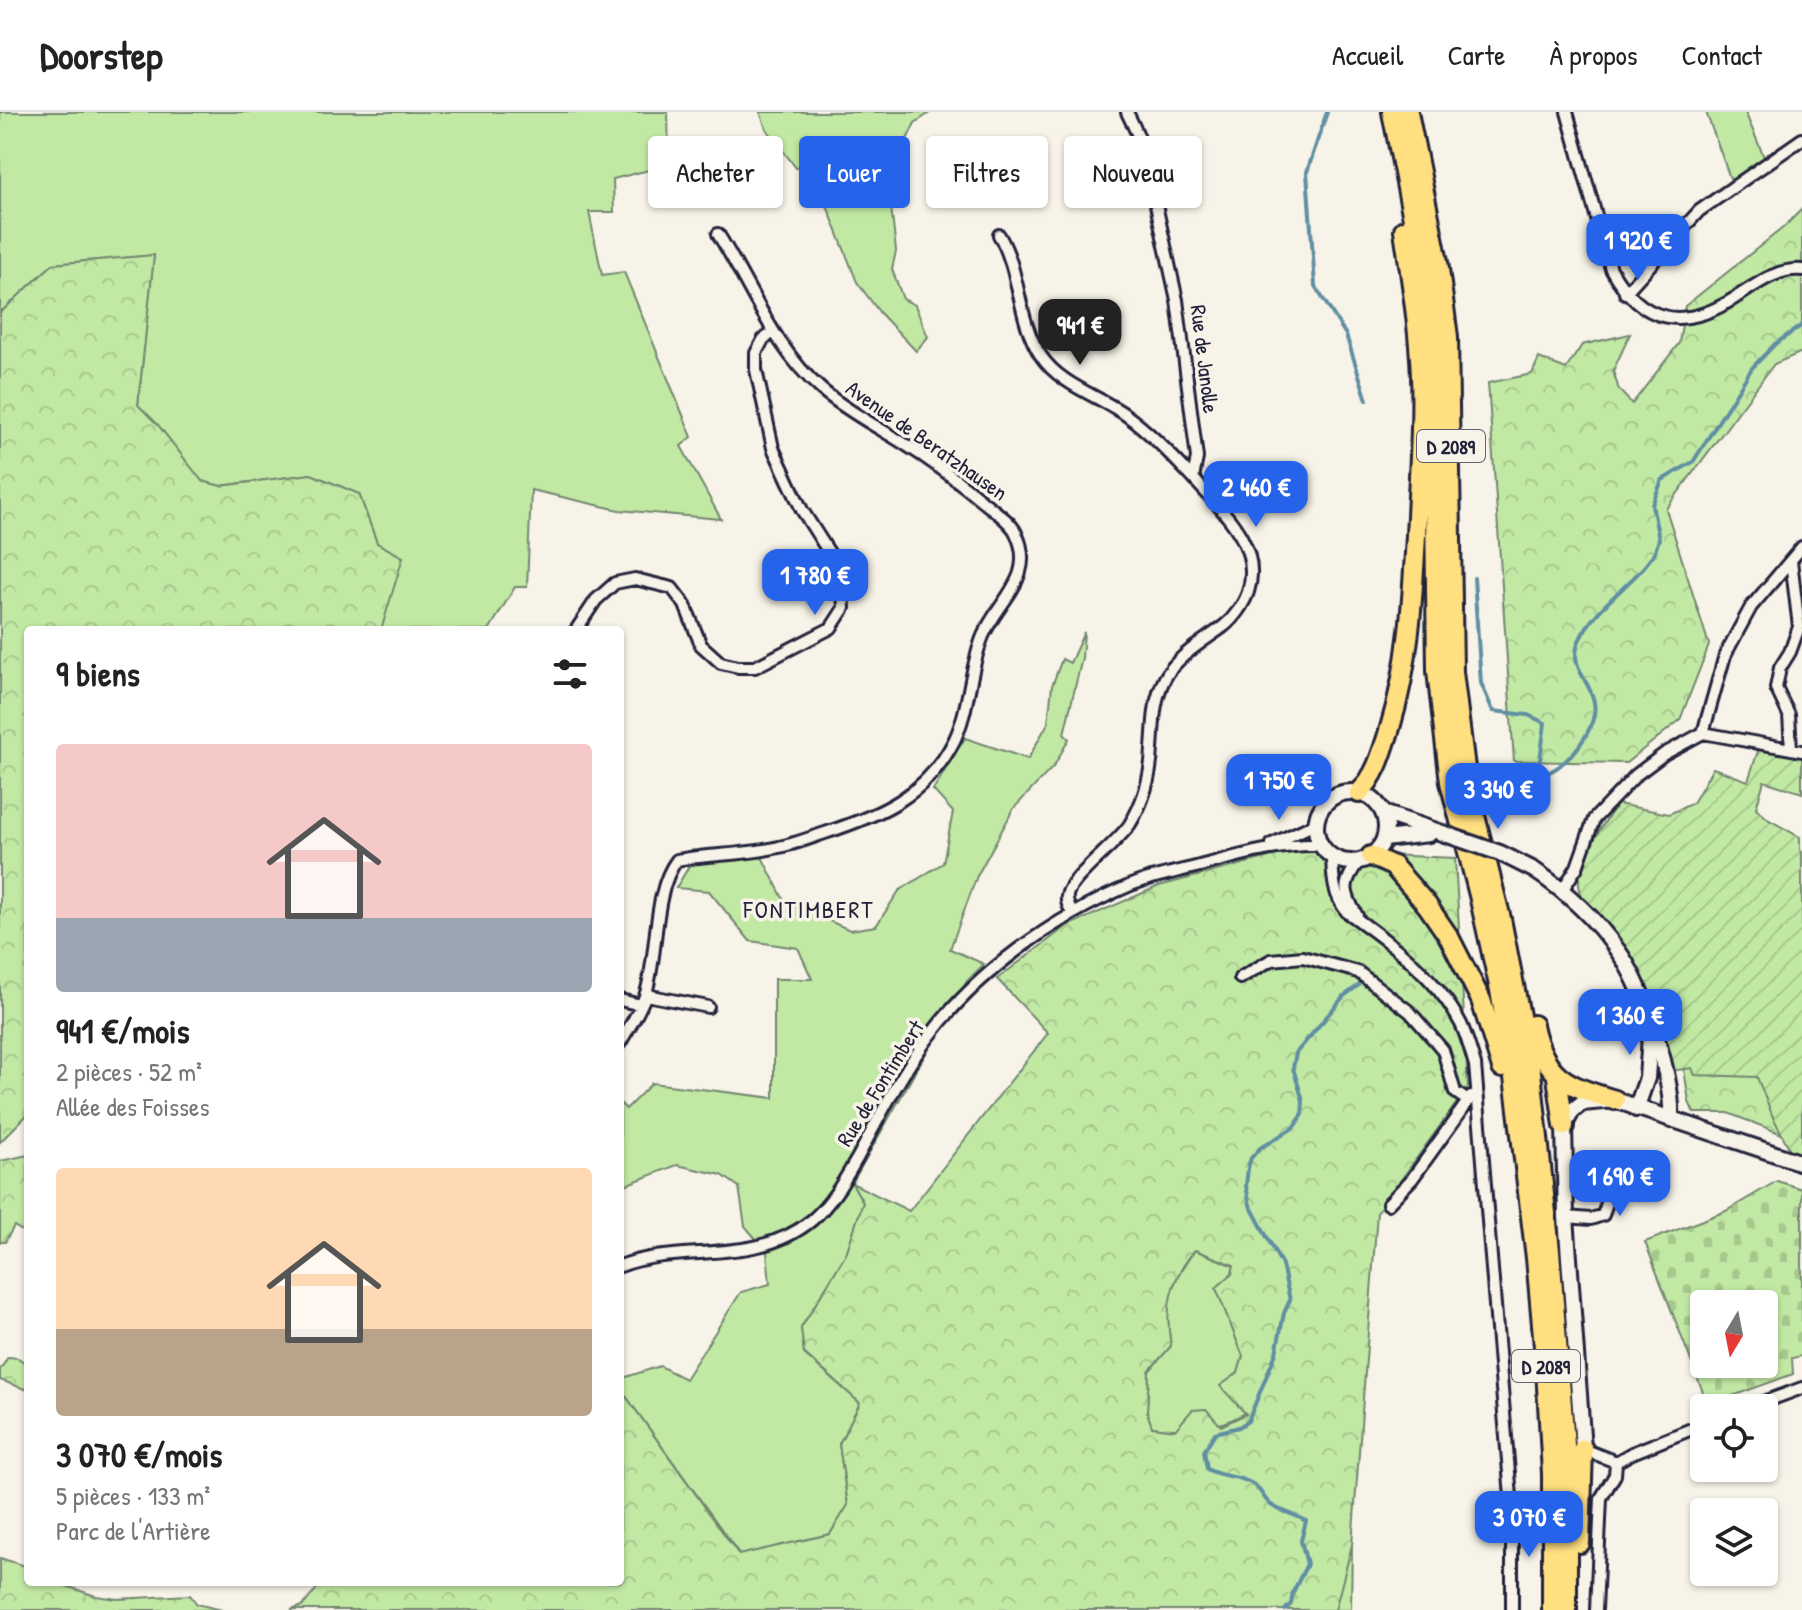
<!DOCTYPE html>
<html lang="fr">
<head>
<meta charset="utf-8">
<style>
	body { margin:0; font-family:"Patrick Hand",sans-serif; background:#f2f2f2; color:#222; height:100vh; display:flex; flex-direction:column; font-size:30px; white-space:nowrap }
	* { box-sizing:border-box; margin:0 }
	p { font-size:26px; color:#767676 }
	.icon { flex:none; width:44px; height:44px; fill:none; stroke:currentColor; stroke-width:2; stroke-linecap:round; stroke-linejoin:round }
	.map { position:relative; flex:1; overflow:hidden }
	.drawer { position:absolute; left:24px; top:514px; width:600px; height:960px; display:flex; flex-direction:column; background:#fff; border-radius:8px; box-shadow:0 2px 6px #0004 }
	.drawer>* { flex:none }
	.banner { position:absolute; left:648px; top:24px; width:760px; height:72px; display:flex; gap:16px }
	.needle { width:52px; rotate:190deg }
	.tools { position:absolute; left:1690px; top:1178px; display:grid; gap:16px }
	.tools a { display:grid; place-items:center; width:88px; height:88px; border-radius:8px; background:#fff; box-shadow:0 2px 6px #0004; font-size:40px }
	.price { position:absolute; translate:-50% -68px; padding:0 18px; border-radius:16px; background:#2563eb; color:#fff; font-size:26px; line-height:52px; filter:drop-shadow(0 2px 4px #0008) }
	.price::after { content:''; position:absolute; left:50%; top:48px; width:24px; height:18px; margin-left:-12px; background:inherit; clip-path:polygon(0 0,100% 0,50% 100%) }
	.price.on { background:#222; color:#fff }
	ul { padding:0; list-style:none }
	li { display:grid; align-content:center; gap:16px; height:424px; padding:0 32px }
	li span { display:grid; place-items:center; height:248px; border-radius:8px; color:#555 }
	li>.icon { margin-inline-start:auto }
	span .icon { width:144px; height:144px; fill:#fffc; stroke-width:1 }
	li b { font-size:34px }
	h2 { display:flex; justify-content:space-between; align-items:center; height:96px; padding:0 32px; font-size:34px }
	.tag { padding:0 28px; border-radius:8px; background:#fff; box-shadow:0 2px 6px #0004; font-size:28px; line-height:72px }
	.tag.on { background:#2563eb; color:#fff }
	header { display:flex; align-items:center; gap:48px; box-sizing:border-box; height:112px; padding:0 40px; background:#fff; border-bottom:2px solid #e0e0e0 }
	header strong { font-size:38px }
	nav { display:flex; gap:44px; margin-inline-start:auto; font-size:28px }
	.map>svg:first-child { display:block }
</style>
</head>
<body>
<header>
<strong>Doorstep</strong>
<nav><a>Accueil</a><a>Carte</a><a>À propos</a><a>Contact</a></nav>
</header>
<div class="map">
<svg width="1802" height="1498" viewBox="0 0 1802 1498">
	<defs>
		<pattern id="forest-crowns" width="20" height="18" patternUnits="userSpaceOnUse" patternTransform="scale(2)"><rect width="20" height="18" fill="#c2e9a4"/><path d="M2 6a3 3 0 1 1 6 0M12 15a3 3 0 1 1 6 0" fill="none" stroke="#a6c88e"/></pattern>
		<pattern id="cemetery-stones" width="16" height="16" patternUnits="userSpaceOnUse" patternTransform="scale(2)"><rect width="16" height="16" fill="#c2e9a4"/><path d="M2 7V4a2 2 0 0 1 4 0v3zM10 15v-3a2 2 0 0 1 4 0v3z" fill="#a6c88e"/></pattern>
		<pattern id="garden-furrows" width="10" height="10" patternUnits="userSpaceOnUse" patternTransform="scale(2)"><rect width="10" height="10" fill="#c2e9a4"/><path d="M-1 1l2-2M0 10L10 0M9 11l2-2" fill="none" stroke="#a6c88e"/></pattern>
	</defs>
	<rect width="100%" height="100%" fill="#f7f3e8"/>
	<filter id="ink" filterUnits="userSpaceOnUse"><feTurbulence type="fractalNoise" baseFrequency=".0125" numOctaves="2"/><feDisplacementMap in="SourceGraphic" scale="16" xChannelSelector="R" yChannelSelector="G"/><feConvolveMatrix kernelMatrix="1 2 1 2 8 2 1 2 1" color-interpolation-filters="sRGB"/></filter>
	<g filter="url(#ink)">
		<path fill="#c2e9a4" stroke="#728670" stroke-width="2" d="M0 0H668L669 53 613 67 614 100H589L602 163 624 160 692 325 681 334 721 407 619 398 531 378 527 475H515L489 518H384L382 516 377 431 359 382 311 362 221 374 201 369 158 313 138 293 154 143 53 152 0 201Z
			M760 0H931L915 11 888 67 896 139 892 157 903 187 915 193 928 225 916 239 880 201 857 170 811 53 796 56 766 16Z
			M1706 0H1745L1765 47 1731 69Z
			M1084 520 1082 546 1064 622 1069 627 1054 654 1014 696 977 764 950 837 984 852 967 869 852 1071 863 1090 846 1142 801 1216 804 1242 860 1291 839 1332 848 1394 830 1422 740 1443 620 1276V1267L660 1254 685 1267 741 1180 770 1172 767 1140 745 1114 739 1075 722 1063 677 1053 620 1075V991L626 997 652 971 774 986V867H812L798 836 750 829 709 779 676 776 691 751 762 745 785 790 850 818 876 814 899 779 943 751 953 700 933 678 965 626 1028 647 1048 611 1052 574 1062 547 1070 551Z
			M1195 1138 1234 1154 1232 1162 1216 1176 1243 1244 1238 1261 1221 1274 1246 1301C1214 1318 1189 1320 1152 1315L1147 1300 1149 1259 1171 1234C1163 1191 1170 1172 1195 1138Z
			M1352 1433 1351 1498H1335V1490Z"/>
		<path fill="url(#forest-crowns)" stroke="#728670" stroke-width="2" fill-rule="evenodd" d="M1802 97V240L1774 252 1666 397 1709 533 1680 608 1626 651 1514 649 1488 271 1532 262 1539 246 1566 257 1582 233 1630 222 1613 259 1619 278 1632 292 1679 231 1685 194 1784 115Z
			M154 143 138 293 158 313 202 369 221 374 311 362 359 382 377 431 403 445 382 515 384 518H28V1002L0 1030V201L53 152Z
			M1292 739 1455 746 1468 975 1377 1101 1352 1433 1335 1498H291L303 1494 322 1470H620V1276L739 1443 830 1422 848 1393 839 1332 860 1291 804 1241 801 1216 846 1142 863 1090 852 1071 909 1099 1048 921 997 867 1067 814 1159 774ZM1195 1138 1234 1153 1232 1162 1216 1176 1243 1244 1238 1261 1220 1274 1246 1302 1221 1314 1206 1297 1192 1298 1175 1318 1152 1315 1147 1300 1149 1259 1171 1234C1164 1195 1170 1168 1195 1138Z
			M1692 955 1695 963 1757 964 1782 1022 1728 1001H1694L1689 990 1684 957Z
			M28 1043V1123L14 1114 5 1130H0V1049Z
			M8 1245 18 1246 27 1252 28 1278 0 1268V1258Z
			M0 1446 25 1454 28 1470H54L96 1484 117 1487 190 1483 197 1492 222 1498H3L0 1496Z"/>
		<path fill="url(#cemetery-stones)" stroke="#728670" stroke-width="2" fill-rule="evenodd" d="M1777 1069 1802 1077V1244L1792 1246 1793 1262 1708 1293 1645 1130 1726 1099ZM1704 1192H1764V1252H1704Z"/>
		<path fill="url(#garden-furrows)" stroke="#728670" stroke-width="2" d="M1759 636 1802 645V681L1764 669 1756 696 1769 708 1800 725V738L1802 740V1044L1791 1040 1773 1005 1757 965 1695 963 1692 956 1670 959C1657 916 1646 870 1623 832 1610 810 1577 795 1579 768 1580 746 1605 708 1618 692L1669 702 1693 691 1713 656 1748 669Z"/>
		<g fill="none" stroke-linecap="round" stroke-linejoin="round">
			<path stroke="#608fa2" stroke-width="4" d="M1327 0 1307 60 1315 174 1346 223 1367 288
				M1474 466 1481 571 1493 599 1528 603 1545 611 1538 663
				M1496 683C1514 676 1543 665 1558 655 1576 642 1601 610 1593 586 1587 566 1569 553 1579 529 1595 493 1635 472 1655 440L1659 427 1652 393 1662 368 1693 350 1752 256 1775 232 1802 213
				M1285 1498 1291 1492 1293 1480 1307 1452 1301 1429 1306 1409C1295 1402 1281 1400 1271 1393 1262 1386 1261 1375 1249 1370 1235 1363 1220 1365 1207 1357L1204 1339 1215 1321 1239 1315 1248 1309 1276 1241 1284 1201 1290 1188 1282 1153 1250 1093 1246 1074 1248 1056 1251 1046 1260 1036 1293 1016 1302 1004 1303 989 1293 956 1296 941 1344 884 1359 873"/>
			<defs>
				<path id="street" d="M1567 0 1611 157C1642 212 1683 219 1735 186 1756 173 1776 156 1802 158
					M999 123C1021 160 1017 208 1041 244 1060 273 1099 284 1126 303 1151 321 1172 344 1193 366
					M1625 181 1699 99 1802 27
					M1791 449 1799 515 1790 540 1780 556 1776 576 1789 603 1791 637
					M576 518 596 488 615 471 635 467 672 476 685 493 701 533 721 551 738 555H755L831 516 844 496 842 461 802 398 773 336 756 258V241L763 228 773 220
					M1703 621 1802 639
					M1272 732 1315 712
					M1332 745C1333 766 1333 783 1347 800 1391 831 1436 864 1461 912 1467 925 1471 940 1475 953L1512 1397V1498
					M1563 777 1577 755 1594 707 1636 663 1664 642 1703 621 1725 543 1751 495 1802 435
					M1072 801C1069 795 1066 790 1067 784 1069 767 1117 732 1130 712 1144 689 1151 664 1152 637 1154 612 1153 589 1165 566 1177 544 1204 529 1224 514 1234 506 1244 492 1248 480 1263 433 1221 398 1193 366L1197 346 1177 188 1143 34 1127 0
					M1357 804C1343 779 1342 772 1359 749
					M1240 866 1271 848 1303 845 1358 860 1410 900 1443 938 1455 980 1468 989
					M646 883 708 895
					M620 888 641 893
					M620 931C629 915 641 898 646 881 658 842 653 778 677 748 710 742 746 743 779 735 794 732 810 726 825 721 880 703 926 684 954 629 970 596 969 558 983 524 999 487 1037 465 1016 421 1011 410 996 400 986 392 960 370 932 349 903 331 876 314 847 299 822 278 774 237 751 174 718 122
					M1388 1092 1412 1067 1471 985
					M1566 1105 1591 1107 1603 1103 1607 1091 1602 1047
					M620 1154C683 1130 756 1155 812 1108 832 1091 845 1067 858 1045 879 1006 899 965 926 929 976 860 1053 806 1131 773 1155 763 1183 759 1207 752 1245 742 1281 732 1320 733
					M1748 1296 1802 1276
					M1583 1337 1616 1350
					M1616 1350 1632 1341 1704 1312
					M1596 1498 1601 1386 1615 1363 1616 1350"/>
				<path id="secondary" d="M1316 715a35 35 0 1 1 70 0a35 35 0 1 1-70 0Z
					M1383 701 1445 722
					M1384 727 1429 722
					M1534 758C1567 780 1595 806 1618 839 1643 873 1674 967 1671 1008
					M1636 997 1647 966 1650 924
					M1583 1337 1566 1105 1564 1014 1572 999 1582 991 1615 988 1802 1051"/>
				<path id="highway" d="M1392 0 1422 152 1433 225 1437 559 1450 670 1479 783 1500 878 1514 965 1536 1146 1546 1257 1552 1362V1498
					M1408 0 1438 150 1448 225 1453 560 1467 672 1501 807 1531 960 1550 1139 1567 1359V1498
					M1359 681C1377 662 1382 641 1390 616 1411 546 1413 477 1417 404 1419 358 1423 311 1421 264 1419 215 1411 166 1404 118
					M1371 744 1393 754 1427 793 1449 825 1481 888 1502 956
					M1533 913C1544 965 1567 974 1615 988
					M1557 965 1564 1014
					M1580 1431 1583 1337"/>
			</defs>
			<use href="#street" stroke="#22223b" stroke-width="16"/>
			<use href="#secondary" stroke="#22223b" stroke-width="20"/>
			<use href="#highway" stroke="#22223b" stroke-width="24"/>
			<use href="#street" stroke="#f7f3e8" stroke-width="10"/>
			<use href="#secondary" stroke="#f7f3e8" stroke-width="14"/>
			<use href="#highway" stroke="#ffdf80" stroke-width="18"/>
			<defs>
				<path id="secondary-bridge" d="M1445 722 1500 741 1534 758"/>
			</defs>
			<use href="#secondary-bridge" stroke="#22223b" stroke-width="20" stroke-linecap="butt"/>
			<use href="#secondary-bridge" stroke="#f7f3e8" stroke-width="14"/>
		</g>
	</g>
	<g text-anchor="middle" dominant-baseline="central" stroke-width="7" stroke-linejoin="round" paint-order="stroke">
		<g fill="#f7f3e8" stroke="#62616f" stroke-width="2">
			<rect x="1417" y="318" width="68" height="32" rx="6"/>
			<rect x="1512" y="1238" width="68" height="32" rx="6"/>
		</g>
		<g font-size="20" font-weight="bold" fill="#22223b">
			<text x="1451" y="334">D 2089</text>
			<text x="1546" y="1254">D 2089</text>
		</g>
		<g font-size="22" fill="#22223b" stroke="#f7f3e8">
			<text transform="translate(1205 247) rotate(83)">Rue de Janolle</text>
			<text transform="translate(927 328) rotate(35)">Avenue de Beratzhausen</text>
			<text transform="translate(880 971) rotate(-58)">Rue de Fontimbert</text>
		</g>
		<g font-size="24" letter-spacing="2" fill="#22223b" stroke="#f7f3e8">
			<text x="809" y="797">FONTIMBERT</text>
		</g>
	</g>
</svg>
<div class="tools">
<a><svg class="needle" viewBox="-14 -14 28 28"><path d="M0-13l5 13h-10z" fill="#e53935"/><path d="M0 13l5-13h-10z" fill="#767676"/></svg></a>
<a><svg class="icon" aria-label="locate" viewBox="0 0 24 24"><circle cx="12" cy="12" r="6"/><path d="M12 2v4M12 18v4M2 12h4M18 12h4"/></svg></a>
<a><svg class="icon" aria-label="layers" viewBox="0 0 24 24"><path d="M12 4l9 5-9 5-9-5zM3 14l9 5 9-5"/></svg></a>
</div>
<b class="price" style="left:1638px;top:170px">1 920 €</b>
<b class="price on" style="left:1080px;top:255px">941 €</b>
<b class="price" style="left:1256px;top:417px">2 460 €</b>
<b class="price" style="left:815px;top:505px">1 780 €</b>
<b class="price" style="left:1279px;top:710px">1 750 €</b>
<b class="price" style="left:1498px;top:719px">3 340 €</b>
<b class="price" style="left:1630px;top:945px">1 360 €</b>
<b class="price" style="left:1620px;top:1106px">1 690 €</b>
<b class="price" style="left:1529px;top:1447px">3 070 €</b>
<div class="banner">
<a class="tag">Acheter</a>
<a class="tag on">Louer</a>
<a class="tag">Filtres</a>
<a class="tag">Nouveau</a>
</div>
<section class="drawer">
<h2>9 biens<svg class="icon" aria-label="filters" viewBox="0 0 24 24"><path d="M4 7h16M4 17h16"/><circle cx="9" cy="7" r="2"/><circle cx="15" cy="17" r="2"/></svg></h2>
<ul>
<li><span style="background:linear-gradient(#f6c9c9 70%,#9aa5b1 0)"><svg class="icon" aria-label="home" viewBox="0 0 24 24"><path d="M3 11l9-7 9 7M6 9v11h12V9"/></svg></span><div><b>941 €/mois</b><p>2 pièces · 52 m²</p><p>Allée des Foisses</p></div></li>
<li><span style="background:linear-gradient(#ffd9b3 65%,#b9a48a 0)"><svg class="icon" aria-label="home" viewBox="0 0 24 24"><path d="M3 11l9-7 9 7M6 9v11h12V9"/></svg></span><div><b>3 070 €/mois</b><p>5 pièces · 133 m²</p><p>Parc de l'Artière</p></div></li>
</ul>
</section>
</div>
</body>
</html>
